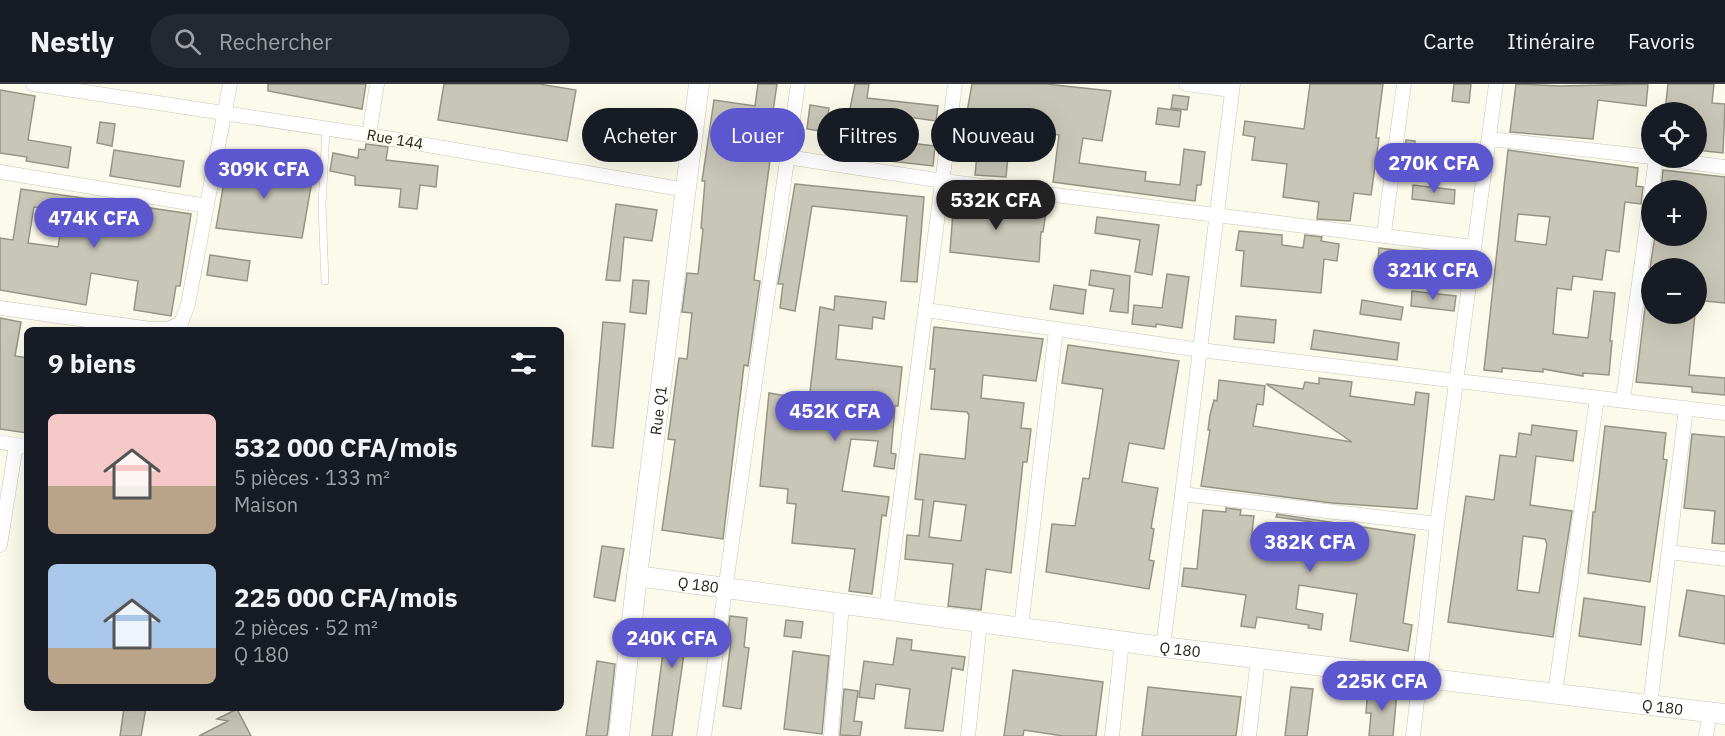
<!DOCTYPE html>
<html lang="fr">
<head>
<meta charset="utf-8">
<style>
	body { margin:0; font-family:"IBM Plex Sans",sans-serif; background:#242831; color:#f1f3f6; height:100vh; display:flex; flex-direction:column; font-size:22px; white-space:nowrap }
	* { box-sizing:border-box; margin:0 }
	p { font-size:20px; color:#9ea1a6 }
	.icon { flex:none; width:33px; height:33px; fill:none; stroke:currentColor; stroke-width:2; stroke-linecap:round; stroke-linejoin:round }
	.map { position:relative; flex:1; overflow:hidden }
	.sheet { position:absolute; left:24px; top:243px; width:540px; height:384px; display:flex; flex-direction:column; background:#171b24; border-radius:9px; box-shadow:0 6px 24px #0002 }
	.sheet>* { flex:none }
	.banner { position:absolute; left:582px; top:24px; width:570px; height:54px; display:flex; gap:12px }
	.tools { position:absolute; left:1641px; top:18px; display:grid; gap:12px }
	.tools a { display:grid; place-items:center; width:66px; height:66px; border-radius:50%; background:#171b24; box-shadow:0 6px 24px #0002; font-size:30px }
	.price { position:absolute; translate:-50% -51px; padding:0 14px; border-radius:21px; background:#5d57cf; color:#fff; font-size:20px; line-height:39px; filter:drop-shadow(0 2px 3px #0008) }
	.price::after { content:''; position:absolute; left:50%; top:36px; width:18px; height:14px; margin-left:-9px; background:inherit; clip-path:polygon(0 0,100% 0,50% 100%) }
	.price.current { background:#222; color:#fff }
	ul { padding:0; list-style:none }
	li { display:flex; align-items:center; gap:18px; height:150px; padding:0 24px }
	li span { display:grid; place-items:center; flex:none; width:168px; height:120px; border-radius:9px; color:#555 }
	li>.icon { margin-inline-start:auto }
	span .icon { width:72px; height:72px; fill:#fffc; stroke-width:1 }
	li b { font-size:26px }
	h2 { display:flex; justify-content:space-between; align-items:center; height:72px; padding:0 24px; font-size:26px }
	.pill { padding:0 21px; border-radius:27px; background:#171b24; box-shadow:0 6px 24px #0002; font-size:21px; line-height:54px }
	.pill.current { background:#5d57cf; color:#fff }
	header { display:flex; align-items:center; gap:36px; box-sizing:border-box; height:84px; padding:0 30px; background:#171b24; border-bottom:2px solid #363941 }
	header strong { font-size:28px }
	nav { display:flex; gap:33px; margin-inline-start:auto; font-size:21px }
	.search { width:420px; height:54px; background:#242831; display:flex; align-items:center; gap:15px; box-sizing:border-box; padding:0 21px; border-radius:33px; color:#9ea1a6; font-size:22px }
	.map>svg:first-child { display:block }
</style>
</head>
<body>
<header>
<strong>Nestly</strong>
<div class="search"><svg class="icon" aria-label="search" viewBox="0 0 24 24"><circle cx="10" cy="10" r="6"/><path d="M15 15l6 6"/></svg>Rechercher</div>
<nav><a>Carte</a><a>Itinéraire</a><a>Favoris</a></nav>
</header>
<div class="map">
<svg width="1725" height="652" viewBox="0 0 1725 652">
	<rect width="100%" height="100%" fill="#fcfaea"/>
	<path fill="#c8c6b7" stroke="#969486" stroke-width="1.5" fill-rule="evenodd" d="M268 0H366L362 25 268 7Z
		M444 0H539L576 6 567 57 438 36Z
		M758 0H777L766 75 770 76 754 196 760 197 748 282 744 281 723 455 662 446 675 356 668 355 679 274 687 275 692 229 682 228 687 189 698 190 703 145 701 144 705 97H702L714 16 755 22Z
		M855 0H869L867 14 938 22 936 37 894 31 892 46 853 40 854 26 850 25Z
		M972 0H1046L1111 7 1102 57 1083 54 1079 79 1146 88 1145 97 1180 101 1184 65 1205 68 1201 101H1197L1195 117 1053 98 1059 51 1016 45 1013 63 1009 62 1006 93 975 91 978 59 962 56Z
		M1310 0H1383L1376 54H1379L1371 111 1354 109 1350 137 1317 135 1319 118 1283 113 1287 80 1252 76 1255 53 1243 51 1245 37 1304 45Z
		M1454 0H1471L1469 19 1452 17Z
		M1516 0 1560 2 1648 0 1646 22 1598 16 1593 55 1510 48Z
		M1668 0H1714L1712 19 1725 20 1723 69 1696 66V28H1665Z
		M0 6 35 12 28 56 71 63 68 84 26 77 27 73 0 69Z
		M1173 11 1189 13 1187 26 1171 24Z
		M810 21 829 24 825 48 807 45Z
		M1158 24 1181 27 1179 43 1156 40Z
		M607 25 639 30 633 68 601 63Z
		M100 38 115 40 112 62 97 59Z
		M1406 56 1415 57 1411 97 1400 96Z
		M892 57 935 62 933 82 890 77Z
		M366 60 388 63 386 76 438 82 436 103 420 101 417 125 399 123 401 105 355 101V92L330 87 333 69 358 74 359 65 365 66Z
		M114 66 184 77 180 103 110 92Z
		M1508 66 1638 84 1636 102 1643 103 1641 120 1625 118 1619 168 1606 166 1602 196 1573 192 1571 206 1557 204 1553 250 1588 254 1594 207 1615 209 1610 257H1612L1609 291 1583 289V292L1543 285V288L1502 284V288L1484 286ZM1518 130 1550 133 1546 161 1515 157Z
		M228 75 313 91 302 154 216 144Z
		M1663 86 1725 93V219L1696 216V184H1650L1655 152H1696V106H1661Z
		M795 100 924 113 917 198 901 197 907 132 812 122 795 227 780 224 783 200H778Z
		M1413 101 1455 106 1454 120 1412 115Z
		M21 105 191 130 180 202H176L171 232 134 226 138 197 91 189 86 221 0 206V154L13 156ZM34 123 64 127 58 163 28 159Z
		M954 114 1046 128 1043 148H1041L1039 178 950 168Z
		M616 120 657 126 652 157 624 153 620 197 606 196Z
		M1097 133 1159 141 1152 191 1135 188 1140 156 1095 149Z
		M1239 147 1282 151V161L1303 164 1305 151 1322 153 1321 157 1339 160 1337 177 1324 175 1321 209 1241 202 1244 167 1236 166Z
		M1379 164 1411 168 1408 192 1377 189Z
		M210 171 250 177 247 197 207 191Z
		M1091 186 1130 192 1128 229 1110 227 1114 205 1089 201Z
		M1167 190 1189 193 1182 244 1156 240V243L1132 240 1134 221 1162 224Z
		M633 196 649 197 646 230 630 228Z
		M1054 201 1086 206 1083 230 1050 225Z
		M1412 207 1456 212 1454 227 1411 222Z
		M1647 207H1652V230H1695L1689 291 1725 294V311L1692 308V303L1636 298Z
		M835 212 886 218 884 235 873 233 872 245 839 241 836 275 902 283 898 322H895L891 369 896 370 894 385 874 382 878 357 851 355 842 407 889 413 886 432 882 431 872 510 849 507 855 465 792 459 796 420 787 419 788 405 760 402 769 309 809 316 820 223 834 226Z
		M1362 216 1403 223 1401 236 1360 230Z
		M1236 232 1276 236 1274 259 1234 255Z
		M0 234 21 238 15 272 27 274V349L0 345Z
		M603 238 625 240 613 364 592 362Z
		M934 243 1043 255 1036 297 983 291 981 314 1024 319 1021 344 1031 345 1027 378H1023L1011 489 986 485 981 526 948 522 953 480 905 475 907 451 919 452 923 416 915 415 920 370 965 375 969 331 967 328 931 325 935 285H930ZM934 417 966 421 961 457 929 453Z
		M1314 246 1399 259 1397 276 1311 265Z
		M1068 261 1179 277 1164 365 1129 359 1122 398 1158 404 1151 444 1154 445 1149 476 1154 477 1149 505 1046 488 1052 440 1075 442 1083 394 1089 395 1103 305 1062 299Z
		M1319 294 1352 298 1350 312 1414 321 1416 308 1429 310 1417 425 1332 419 1201 402 1210 346H1208L1210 331 1214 316 1217 317 1219 296 1265 302 1263 321 1257 320 1253 342 1352 358 1266 300 1303 305 1305 298 1319 300Z
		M1532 341 1577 347 1573 377 1536 372 1530 421 1572 427 1553 553 1448 538 1466 412 1494 416 1500 371 1516 373 1519 349 1531 351ZM1523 452 1545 455 1547 460 1539 509 1517 506Z
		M1605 342 1666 349 1663 375 1667 376 1650 498 1588 489 1593 428H1595Z
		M1692 350 1725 353V460L1712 459 1715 427 1684 424Z
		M1226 424 1241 426 1240 431 1254 432 1251 457 1308 464 1312 438 1276 433 1277 430 1415 451 1403 539 1412 541 1408 567 1350 557 1357 510 1299 501 1296 525 1323 530 1321 546 1308 544 1309 541 1257 533 1255 544 1241 542 1246 511 1182 502 1184 484 1197 485 1203 426 1226 428Z
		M602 462 624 465 615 517 594 513Z
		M1687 506 1725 512V560L1679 552Z
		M1584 514 1645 523 1641 561 1579 552Z
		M730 532 747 534 744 563 749 564 741 625 723 622 731 557 727 556Z
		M655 535 703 541 700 565 685 563 672 652H652L664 561 652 559Z
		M786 536 803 538 801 554 784 552Z
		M897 554 912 556 911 566 965 573 963 586 952 584 943 647 905 644 910 605 876 600 874 615 859 613 864 577 893 581Z
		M793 567 829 572 822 650 784 645Z
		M597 577 615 580 608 645 607 652H586Z
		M1013 586 1103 598 1096 652H1063L1024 646 1023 652H1004Z
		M1148 603 1241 613 1236 652H1142Z
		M1291 603 1313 605 1307 652H1285Z
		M1368 604 1397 607 1393 652H1369L1371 629H1366Z
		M844 605 858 607 854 637 862 638 860 652 840 651Z
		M124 624H146L141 652H120Z
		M237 625 251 652H199L228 637 217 635Z"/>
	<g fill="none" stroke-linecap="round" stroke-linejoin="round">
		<defs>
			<path id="lane" d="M325 197 322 121 326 45"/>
			<path id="street" d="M33 0 369 51 686 106
				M1186 0 1232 6
				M369 51 377 0
				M1490 55 1652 73
				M787 73 943 97 1473 163
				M1657 74 1725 83
				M0 88 207 122
				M1384 149 1404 0
				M0 224 151 245H168L181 239 188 220 230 0
				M926 226 1200 266 1725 329
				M1623 316 1656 74
				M0 358 27 363
				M1182 410 1437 440
				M0 461 16 361
				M1669 468 1725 475
				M886 526 955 0
				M1021 544 1056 246
				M1163 563 1233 0
				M1555 609 1597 314
				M1650 621 1686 324
				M704 652 798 0
				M831 652 842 520
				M968 652 980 539
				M1112 652 1122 557
				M1249 652 1258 574
				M1413 652 1437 440 1496 0
				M1706 652 1710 628"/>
			<g id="secondary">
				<path id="s1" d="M637 492 1163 563 1725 630"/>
				<path id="s2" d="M619 652 637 492 699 0"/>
			</g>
		</defs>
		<use href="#lane" stroke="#c7c5b5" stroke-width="8"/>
		<use href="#street" stroke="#c7c5b5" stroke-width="15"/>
		<use href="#secondary" stroke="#c7c5b5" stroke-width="21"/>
		<use href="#lane" stroke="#fff" stroke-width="7"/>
		<use href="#street" stroke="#fff" stroke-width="14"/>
		<use href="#secondary" stroke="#fff" stroke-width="20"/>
	</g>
	<g text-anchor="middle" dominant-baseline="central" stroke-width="4.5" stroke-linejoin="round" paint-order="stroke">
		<g font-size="15" fill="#21201a" stroke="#fcfaea">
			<text transform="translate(395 55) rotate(10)">Rue 144</text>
			<text stroke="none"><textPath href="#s2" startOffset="328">Rue Q1</textPath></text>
			<text stroke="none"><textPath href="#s1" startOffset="62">Q 180</textPath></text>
			<text stroke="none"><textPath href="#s1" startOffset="548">Q 180</textPath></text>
			<text stroke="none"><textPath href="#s1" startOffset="1034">Q 180</textPath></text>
		</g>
	</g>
</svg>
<div class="tools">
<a><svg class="icon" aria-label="locate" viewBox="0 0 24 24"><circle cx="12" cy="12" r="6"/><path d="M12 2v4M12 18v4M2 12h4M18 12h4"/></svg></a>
<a>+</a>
<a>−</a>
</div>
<b class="price" style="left:1434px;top:110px">270K CFA</b>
<b class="price" style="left:264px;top:116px">309K CFA</b>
<b class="price current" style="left:996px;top:147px">532K CFA</b>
<b class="price" style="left:94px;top:165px">474K CFA</b>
<b class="price" style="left:1433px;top:217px">321K CFA</b>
<b class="price" style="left:835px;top:358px">452K CFA</b>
<b class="price" style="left:1310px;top:489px">382K CFA</b>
<b class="price" style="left:672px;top:585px">240K CFA</b>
<b class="price" style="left:1382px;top:628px">225K CFA</b>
<div class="banner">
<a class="pill">Acheter</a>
<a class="pill current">Louer</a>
<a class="pill">Filtres</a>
<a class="pill">Nouveau</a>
</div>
<section class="sheet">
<h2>9 biens<svg class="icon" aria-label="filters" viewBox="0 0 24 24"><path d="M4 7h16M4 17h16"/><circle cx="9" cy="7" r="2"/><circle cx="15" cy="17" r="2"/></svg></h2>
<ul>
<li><span style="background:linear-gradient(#f6c9c9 60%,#b9a48a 0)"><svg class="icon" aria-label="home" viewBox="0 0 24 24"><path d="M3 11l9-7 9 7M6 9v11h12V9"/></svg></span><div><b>532 000 CFA/mois</b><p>5 pièces · 133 m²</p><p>Maison</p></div></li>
<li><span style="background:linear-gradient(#a9c7e8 70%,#b9a48a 0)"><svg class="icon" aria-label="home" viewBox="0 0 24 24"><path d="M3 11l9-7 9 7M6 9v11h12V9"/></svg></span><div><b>225 000 CFA/mois</b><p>2 pièces · 52 m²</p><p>Q 180</p></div></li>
</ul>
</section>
</div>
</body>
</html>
